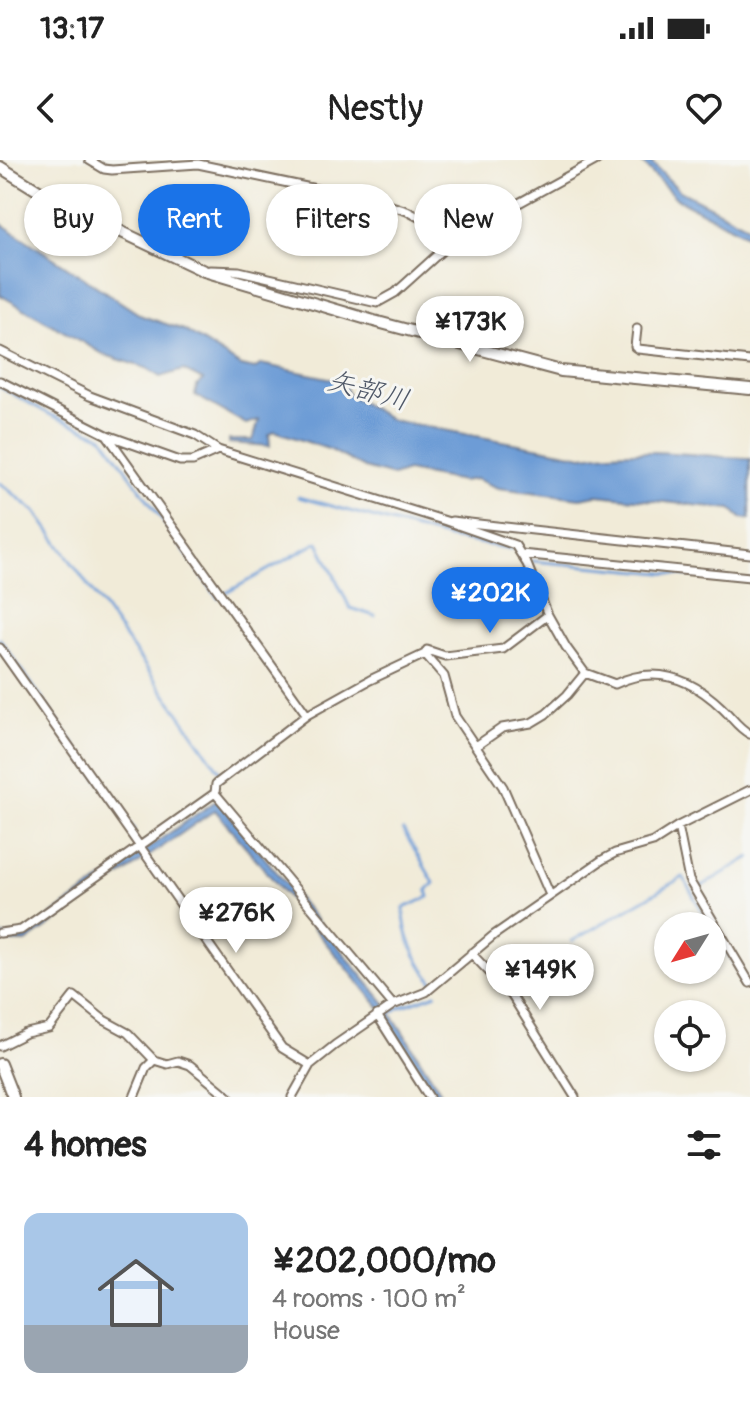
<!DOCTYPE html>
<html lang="en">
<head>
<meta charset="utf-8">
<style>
	body { margin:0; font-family:Pangolin,"Klee One",sans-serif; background:#f2f2f2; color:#222; height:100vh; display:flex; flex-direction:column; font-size:30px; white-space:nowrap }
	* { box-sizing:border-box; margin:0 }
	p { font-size:26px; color:#767676 }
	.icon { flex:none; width:44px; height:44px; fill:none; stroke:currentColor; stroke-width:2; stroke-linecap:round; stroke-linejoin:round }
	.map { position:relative; height:937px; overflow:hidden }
	.sheet { display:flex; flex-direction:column; background:#fff; flex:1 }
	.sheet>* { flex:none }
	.hud { position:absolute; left:24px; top:24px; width:702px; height:72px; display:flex; gap:16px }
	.needle { width:52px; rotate:233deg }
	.fabs { position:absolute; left:654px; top:752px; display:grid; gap:16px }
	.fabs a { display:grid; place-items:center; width:72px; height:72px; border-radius:50%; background:#fff; box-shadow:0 2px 6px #0004; font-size:40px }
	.price { position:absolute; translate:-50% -68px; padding:0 18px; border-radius:28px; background:#fff; color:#222; font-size:26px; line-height:52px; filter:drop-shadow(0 2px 4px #0008) }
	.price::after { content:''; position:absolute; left:50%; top:48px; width:24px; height:18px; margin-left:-12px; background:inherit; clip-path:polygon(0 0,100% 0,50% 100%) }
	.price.active { background:#1a73e8; color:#fff }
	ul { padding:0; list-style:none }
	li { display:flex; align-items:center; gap:24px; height:200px; padding:0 24px }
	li+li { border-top:2px solid #e0e0e0 }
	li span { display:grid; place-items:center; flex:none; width:224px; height:160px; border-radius:16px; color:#555 }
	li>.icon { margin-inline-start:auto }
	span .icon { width:96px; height:96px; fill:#fffc; stroke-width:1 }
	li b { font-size:34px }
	h2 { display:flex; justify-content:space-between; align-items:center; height:96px; padding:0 24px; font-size:34px }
	.pill { padding:0 28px; border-radius:36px; background:#fff; box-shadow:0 2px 6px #0004; font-size:28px; line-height:72px }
	.pill.active { background:#1a73e8; color:#fff }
	.status { display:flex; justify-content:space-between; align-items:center; height:56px; padding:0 40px; background:#fff; direction:ltr }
	.status svg { height:22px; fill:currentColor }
	header { display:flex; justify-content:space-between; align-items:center; height:104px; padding:0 24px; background:#fff; font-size:36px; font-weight:600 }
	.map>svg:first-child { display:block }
</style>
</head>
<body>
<div class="status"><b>13:17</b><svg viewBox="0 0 49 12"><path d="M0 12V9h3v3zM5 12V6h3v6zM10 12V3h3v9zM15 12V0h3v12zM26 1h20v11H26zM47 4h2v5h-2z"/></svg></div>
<header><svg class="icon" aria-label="back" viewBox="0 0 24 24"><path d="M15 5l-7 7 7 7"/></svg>Nestly<svg class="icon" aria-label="heart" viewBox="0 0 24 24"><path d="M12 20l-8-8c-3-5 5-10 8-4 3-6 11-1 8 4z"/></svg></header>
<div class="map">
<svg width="750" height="937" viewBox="0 0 750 937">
	<rect width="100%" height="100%" fill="#f6f6f2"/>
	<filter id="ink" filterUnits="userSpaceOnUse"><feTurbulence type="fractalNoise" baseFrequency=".0125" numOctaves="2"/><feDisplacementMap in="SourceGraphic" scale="16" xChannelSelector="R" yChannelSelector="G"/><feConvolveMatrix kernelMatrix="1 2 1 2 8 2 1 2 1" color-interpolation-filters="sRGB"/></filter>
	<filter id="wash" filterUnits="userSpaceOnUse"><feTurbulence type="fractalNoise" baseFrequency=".006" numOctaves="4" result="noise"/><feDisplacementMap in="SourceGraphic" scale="32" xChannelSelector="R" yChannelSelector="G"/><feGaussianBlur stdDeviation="1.8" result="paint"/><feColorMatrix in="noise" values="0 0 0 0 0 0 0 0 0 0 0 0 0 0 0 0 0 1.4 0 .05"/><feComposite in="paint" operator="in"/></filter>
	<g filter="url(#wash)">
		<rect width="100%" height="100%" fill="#f1ebd8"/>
		<path fill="#6d9cd6" stroke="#54637a" stroke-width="2" d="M639 0H649L680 31 750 67V77L677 39Z
			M0 63 142 156 184 170 241 206 255 209 261 204 343 221 348 234 391 260 583 296C638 287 696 295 750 299V359L741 358 731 349 597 335 580 338 498 328 476 319 462 321 407 311 393 316 364 308 331 290 275 271 269 275 270 286 229 283V280H253L259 260 246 264 195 235 197 226 203 220 183 210 160 217 146 208 105 195 0 135Z
			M217 640 384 842 444 937H436L381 849 215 650 26 782H0V776L24 774Z"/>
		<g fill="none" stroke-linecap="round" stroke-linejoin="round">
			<path stroke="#6d9cd6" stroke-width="3" d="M0 227 49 254 103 277 218 438
				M0 323 36 352 221 613
				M298 337 449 378 512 389
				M532 401 750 421
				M226 433 318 382 350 448 375 456
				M0 479 134 670
				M403 670 434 723 427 730 429 737 404 748C403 776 416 800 433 822
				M697 729 750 697
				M712 769 750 830
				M572 781 683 717 710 766
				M388 855 398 848 436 834"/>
		</g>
	</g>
	<g filter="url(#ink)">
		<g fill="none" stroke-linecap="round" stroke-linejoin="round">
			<defs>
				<path id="street" d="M89 0 104 9 112 10 198 4 382 43 407 51 457 77
					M210 110 239 111 377 143 395 133 457 77 597 0
					M637 169 635 187 638 189 750 201
					M0 191 90 236 195 275 218 290 446 361 515 385 527 404 548 455 566 487 585 513 615 524C655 505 691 518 722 548 732 557 738 568 750 574
					M0 221 107 275 180 301H193L218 290
					M107 275 307 555
					M452 361 750 394
					M521 394 750 417
					M0 488 282 888 310 905
					M425 494 444 516 455 556 503 627 550 735
					M476 586 502 568 531 563 546 554 567 535 585 513
					M215 633 393 845
					M678 666 689 720 750 823
					M0 773 21 770 215 633 216 624 307 555 370 520 425 494 427 490 445 496 503 489 548 455
					M471 793 512 836 575 937
					M377 855 429 937
					M0 886 26 873 49 868 74 836 104 860 128 873 154 900 167 904 178 901 190 905 229 937
					M134 937 146 908 154 900
					M292 937 310 905 335 885 393 845 426 832 494 775 602 700 615 693 653 682 678 666 750 630"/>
				<path id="secondary" d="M0 7 50 38 204 111 374 161 561 211 750 229
					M0 904 13 937"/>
			</defs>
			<use href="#street" stroke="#7b6e5f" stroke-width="11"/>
			<use href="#secondary" stroke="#7b6e5f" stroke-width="14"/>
			<use href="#street" stroke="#fff" stroke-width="7"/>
			<use href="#secondary" stroke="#fff" stroke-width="10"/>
		</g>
	</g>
	<g text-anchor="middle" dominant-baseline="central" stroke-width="6" stroke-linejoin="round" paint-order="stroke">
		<g font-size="28" font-style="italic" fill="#4f5868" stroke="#f6f6f2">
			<text transform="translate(368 231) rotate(15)">矢部川</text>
		</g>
	</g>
</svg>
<div class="fabs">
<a><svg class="needle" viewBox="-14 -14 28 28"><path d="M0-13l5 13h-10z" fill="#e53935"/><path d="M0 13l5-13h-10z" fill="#767676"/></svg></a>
<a><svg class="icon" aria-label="locate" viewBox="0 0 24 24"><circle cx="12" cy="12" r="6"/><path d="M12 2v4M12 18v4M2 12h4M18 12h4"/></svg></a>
</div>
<b class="price" style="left:470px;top:204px">¥173K</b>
<b class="price active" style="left:490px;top:475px">¥202K</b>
<b class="price" style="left:236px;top:795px">¥276K</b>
<b class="price" style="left:540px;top:852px">¥149K</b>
<div class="hud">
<a class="pill">Buy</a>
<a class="pill active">Rent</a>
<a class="pill">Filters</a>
<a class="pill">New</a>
</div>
</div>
<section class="sheet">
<h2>4 homes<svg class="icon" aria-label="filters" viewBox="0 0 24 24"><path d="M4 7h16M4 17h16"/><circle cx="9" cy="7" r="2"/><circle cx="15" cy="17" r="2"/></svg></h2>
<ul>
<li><span style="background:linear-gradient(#a9c7e8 70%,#9aa5b1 0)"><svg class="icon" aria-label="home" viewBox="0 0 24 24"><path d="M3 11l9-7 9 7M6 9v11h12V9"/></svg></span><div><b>¥202,000/mo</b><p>4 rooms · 100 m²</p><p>House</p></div></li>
</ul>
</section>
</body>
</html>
